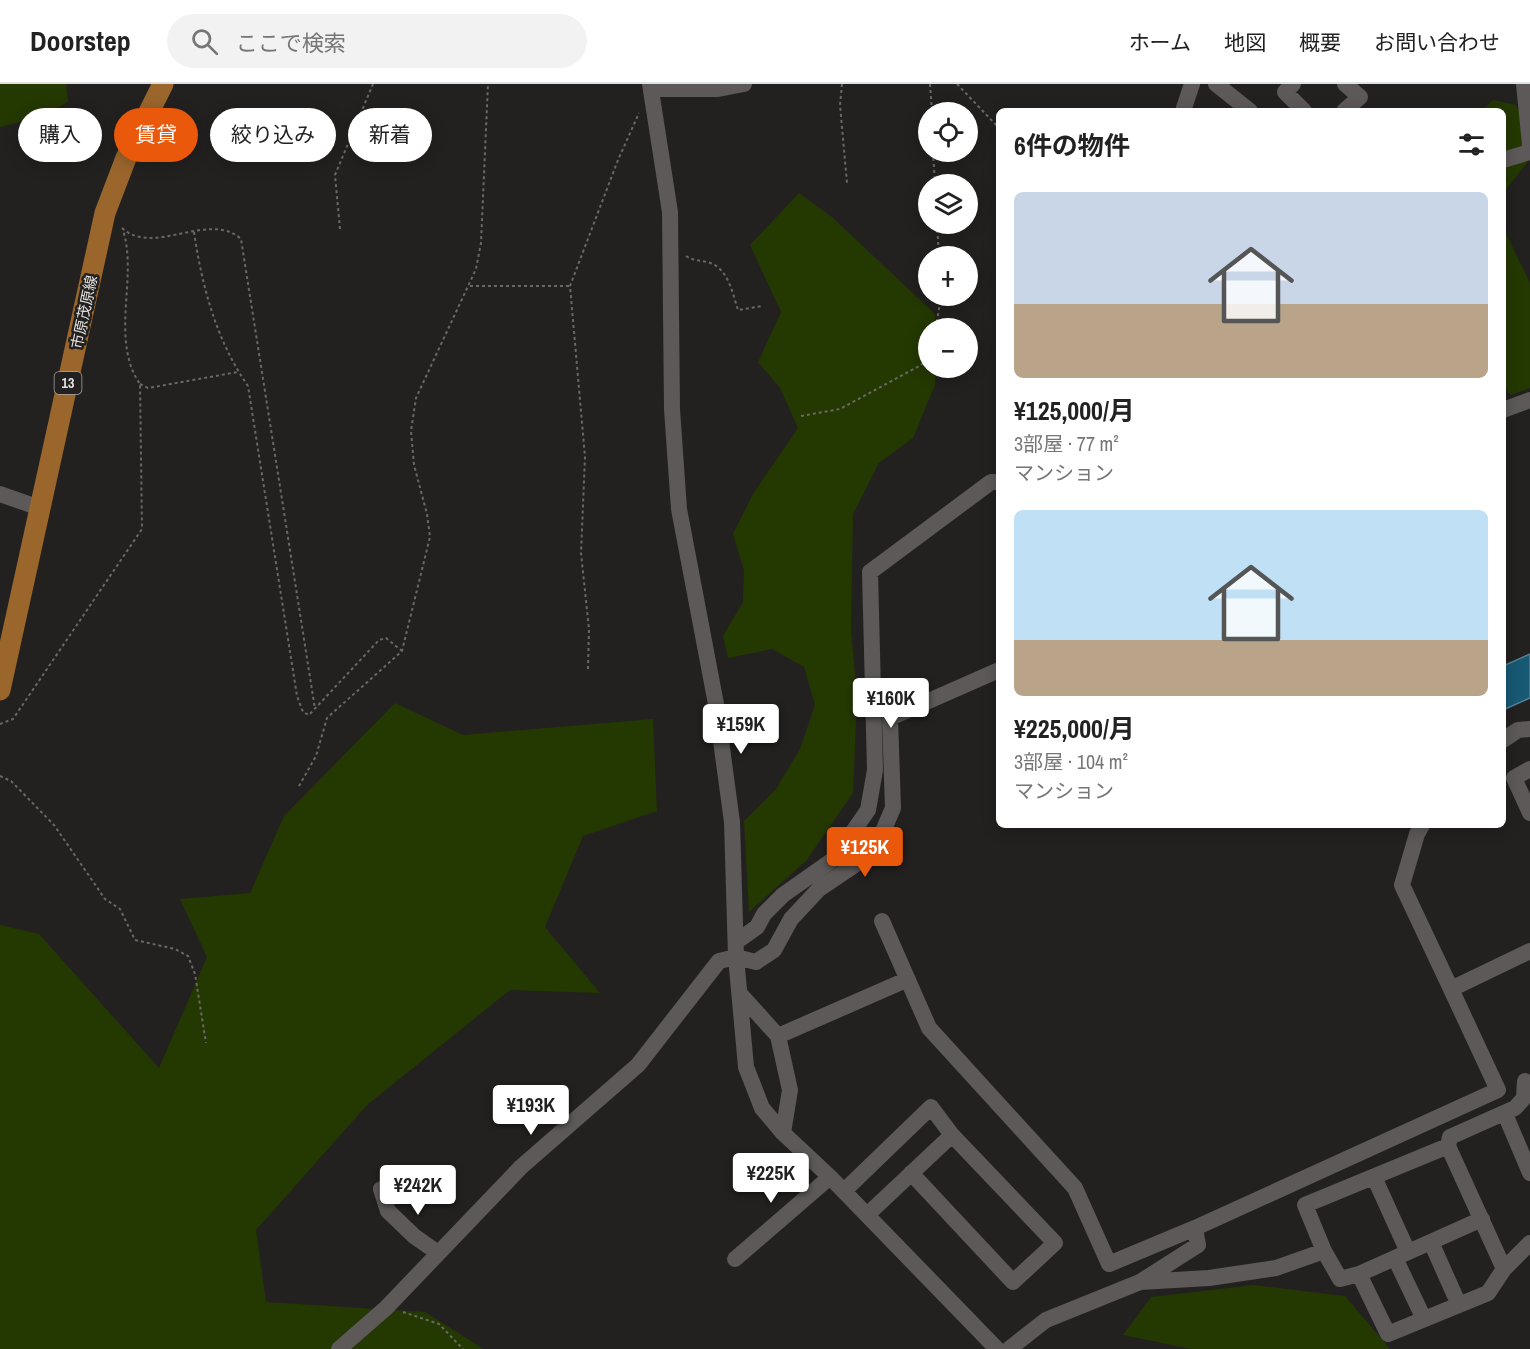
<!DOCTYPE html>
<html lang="ja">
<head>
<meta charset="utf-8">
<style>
	body { margin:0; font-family:"Archivo Narrow","Noto Sans JP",sans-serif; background:#f2f2f2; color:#222; height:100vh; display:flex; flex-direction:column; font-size:22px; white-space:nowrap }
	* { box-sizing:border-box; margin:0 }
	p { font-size:20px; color:#767676 }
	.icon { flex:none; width:33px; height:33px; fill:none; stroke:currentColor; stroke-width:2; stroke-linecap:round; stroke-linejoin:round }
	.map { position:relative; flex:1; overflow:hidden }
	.details { position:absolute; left:996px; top:24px; width:510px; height:720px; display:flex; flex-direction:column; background:#fff; border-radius:9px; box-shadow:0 3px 15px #0003 }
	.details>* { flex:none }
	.hud { position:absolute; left:18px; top:24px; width:570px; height:54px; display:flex; gap:12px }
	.controls { position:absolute; left:918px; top:18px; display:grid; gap:12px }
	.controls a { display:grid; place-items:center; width:60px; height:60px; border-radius:50%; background:#fff; box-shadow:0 3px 15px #0003; font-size:30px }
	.price { position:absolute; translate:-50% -51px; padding:0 14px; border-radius:6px; background:#fff; color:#222; font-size:20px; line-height:39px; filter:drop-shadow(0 2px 3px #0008) }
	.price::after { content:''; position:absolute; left:50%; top:36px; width:18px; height:14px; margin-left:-9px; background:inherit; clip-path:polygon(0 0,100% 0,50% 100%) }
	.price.on { background:#ea580c; color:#fff }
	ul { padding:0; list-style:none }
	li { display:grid; align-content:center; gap:12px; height:318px; padding:0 18px }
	li span { display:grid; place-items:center; height:186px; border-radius:9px; color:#555 }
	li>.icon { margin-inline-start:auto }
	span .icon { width:108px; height:108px; fill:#fffc; stroke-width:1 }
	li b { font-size:26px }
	h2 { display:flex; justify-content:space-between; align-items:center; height:72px; padding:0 18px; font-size:26px }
	.pill { padding:0 21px; border-radius:27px; background:#fff; box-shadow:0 3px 15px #0003; font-size:21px; line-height:54px }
	.pill.on { background:#ea580c; color:#fff }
	header { display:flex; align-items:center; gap:36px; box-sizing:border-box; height:84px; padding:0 30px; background:#fff; border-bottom:2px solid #e0e0e0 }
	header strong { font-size:28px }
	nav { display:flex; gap:33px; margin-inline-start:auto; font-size:21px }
	.search { width:420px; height:54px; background:#f2f2f2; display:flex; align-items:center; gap:15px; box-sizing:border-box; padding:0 21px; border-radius:33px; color:#767676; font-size:22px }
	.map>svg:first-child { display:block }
</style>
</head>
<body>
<header>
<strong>Doorstep</strong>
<div class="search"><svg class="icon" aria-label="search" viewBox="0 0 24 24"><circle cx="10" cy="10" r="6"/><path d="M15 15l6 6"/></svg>ここで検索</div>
<nav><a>ホーム</a><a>地図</a><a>概要</a><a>お問い合わせ</a></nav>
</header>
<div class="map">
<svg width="1530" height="1265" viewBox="0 0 1530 1265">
	<rect width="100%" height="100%" fill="#23211f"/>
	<path fill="#243802" d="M0 0H66L68 18 40 33 0 43Z
		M1493 16 1516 21 1525 40 1527 79 1503 109V27H1481Z
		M799 109 832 133 935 230V244H928V284H935V301L913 354 879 379 853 430 851 545 857 612 853 709 806 777 749 828 744 737 776 705 800 665 815 621 804 583 772 565 728 574 723 552 743 518 744 486 733 450 753 410 798 344 780 304 758 278 781 228 750 161Z
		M1503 143 1530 199V304L1511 311 1503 303Z
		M395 619 463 651 653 635 657 727 583 752 545 843 600 909 510 906 367 1021 256 1146 266 1218 425 1228 484 1265H0V841L39 850 159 984 207 873 180 815 250 809 284 732Z
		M1253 1201 1345 1212 1390 1265H1191L1123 1251 1151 1213Z"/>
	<path fill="#175873" stroke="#548194" stroke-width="1.5" d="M1530 570V614L1503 626V582Z"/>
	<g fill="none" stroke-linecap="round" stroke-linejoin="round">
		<path stroke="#6a6867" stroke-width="2" stroke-dasharray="3 3" stroke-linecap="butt" d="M842 0 840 21 847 99
			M930 0 932 28
			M957 0 999 44
			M933 68 935 100
			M937 140 939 172
			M122 144C153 173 210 126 241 155L315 625
			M340 145 335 91 373 0
			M194 148C202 202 216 256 248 302L297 612 303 628 309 631 379 556 386 554 402 567
			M686 172C695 178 704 176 713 180 729 188 733 211 738 226L762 222
			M470 202H569
			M936 244 941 212
			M140 300 148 304 238 288
			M801 332 840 325 921 281 928 273
			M588 585 589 545 581 469 585 373 570 202 618 76 639 29
			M0 640 13 635 142 445 140 300C136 294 132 287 130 279 117 236 136 188 123 146
			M0 692 11 697 54 741 105 815 120 825 135 856 175 865 188 872 195 890 206 959
			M299 702 316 672 327 634 402 567 430 453 427 430 414 381 411 347 416 314 476 185 481 159 488 0
			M403 1228 439 1240 463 1265"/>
		<path stroke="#5c5958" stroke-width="16" d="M650 0 670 128 672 325 679 425 716 620 732 738 736 873 746 983 762 1024 783 1049 830 1093 997 1265
			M1216 0 1250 27
			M1293 0 1285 8 1304 27
			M1524 0 1530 61
			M651 5H718L744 0
			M1183 27 1192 0
			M1344 27 1360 13 1345 0
			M1503 76 1530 68
			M1503 326 1530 316
			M0 410 40 424
			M1503 656 1518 646 1530 645
			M1530 685 1514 694 1530 729
			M1422 741 1417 750 1402 801 1451 905
			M882 837 929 944 1075 1104 1109 1180 1195 1144 1498 1006 1451 905 1530 867
			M736 858 757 843 764 830 783 811 834 775 868 726 875 686 870 488 991 398H999
			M741 911 778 952 906 896
			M778 952 790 1006 783 1049
			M1505 1030 1530 1089
			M1448 1062 1450 1053 1515 1024 1524 1014 1525 997
			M911 1089 1013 1198 1055 1159 952 1051
			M1374 1093 1408 1168
			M381 1105 388 1127 414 1152 438 1169
			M844 1107 931 1023 952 1051 867 1131
			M1431 1158 1459 1221
			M1324 1167 1340 1195 1359 1190 1388 1250 1488 1209 1504 1185 1530 1159
			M1395 1174 1424 1235
			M735 1175 830 1093
			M1359 1190 1482 1135
			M1140 1198 1209 1194 1276 1184 1324 1167 1305 1121 1448 1062 1504 1185
			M339 1265 386 1224 521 1083 638 981 719 877 736 873 756 878 774 866 791 835 819 805 856 780 881 752 893 724 890 634 999 586
			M1009 1265 1046 1236 1140 1198 1198 1161 1195 1144"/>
		<path stroke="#9a662c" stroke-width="21" d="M0 606 105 129 126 74 163 0"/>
	</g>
	<g text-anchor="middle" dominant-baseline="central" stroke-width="5" stroke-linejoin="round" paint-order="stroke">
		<rect fill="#23211f" stroke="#a9a7a6" stroke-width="1.5" x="54.5" y="288" width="27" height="22" rx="4.5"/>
		<g font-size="14" font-weight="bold" fill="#e3e1e0">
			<text x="68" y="299">13</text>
		</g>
		<g font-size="15" fill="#e3e1e0" stroke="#23211f">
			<text transform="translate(84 228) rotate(-78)">市原茂原線</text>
		</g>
	</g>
</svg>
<div class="controls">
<a><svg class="icon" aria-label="locate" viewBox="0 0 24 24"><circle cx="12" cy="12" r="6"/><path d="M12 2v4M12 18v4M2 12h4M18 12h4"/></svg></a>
<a><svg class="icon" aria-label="layers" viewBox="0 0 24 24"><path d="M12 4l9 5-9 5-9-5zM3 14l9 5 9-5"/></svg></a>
<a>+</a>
<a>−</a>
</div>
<b class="price" style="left:891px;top:645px">¥160K</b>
<b class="price" style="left:741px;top:671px">¥159K</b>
<b class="price on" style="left:865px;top:794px">¥125K</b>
<b class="price" style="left:531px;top:1052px">¥193K</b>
<b class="price" style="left:771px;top:1120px">¥225K</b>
<b class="price" style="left:418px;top:1132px">¥242K</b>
<div class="hud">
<a class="pill">購入</a>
<a class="pill on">賃貸</a>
<a class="pill">絞り込み</a>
<a class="pill">新着</a>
</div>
<section class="details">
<h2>6件の物件<svg class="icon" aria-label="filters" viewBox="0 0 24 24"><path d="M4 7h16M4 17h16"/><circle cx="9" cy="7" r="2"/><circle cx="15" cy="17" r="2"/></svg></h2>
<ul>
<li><span style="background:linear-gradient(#c9d6e8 60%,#b9a48a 0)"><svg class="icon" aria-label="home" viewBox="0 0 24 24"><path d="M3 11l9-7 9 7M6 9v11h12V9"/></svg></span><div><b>¥125,000/月</b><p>3部屋 · 77 m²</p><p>マンション</p></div></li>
<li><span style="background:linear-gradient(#bfe0f5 70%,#b9a48a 0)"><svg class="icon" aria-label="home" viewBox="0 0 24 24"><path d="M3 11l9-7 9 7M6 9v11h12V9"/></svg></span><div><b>¥225,000/月</b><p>3部屋 · 104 m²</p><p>マンション</p></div></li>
</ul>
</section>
</div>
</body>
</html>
